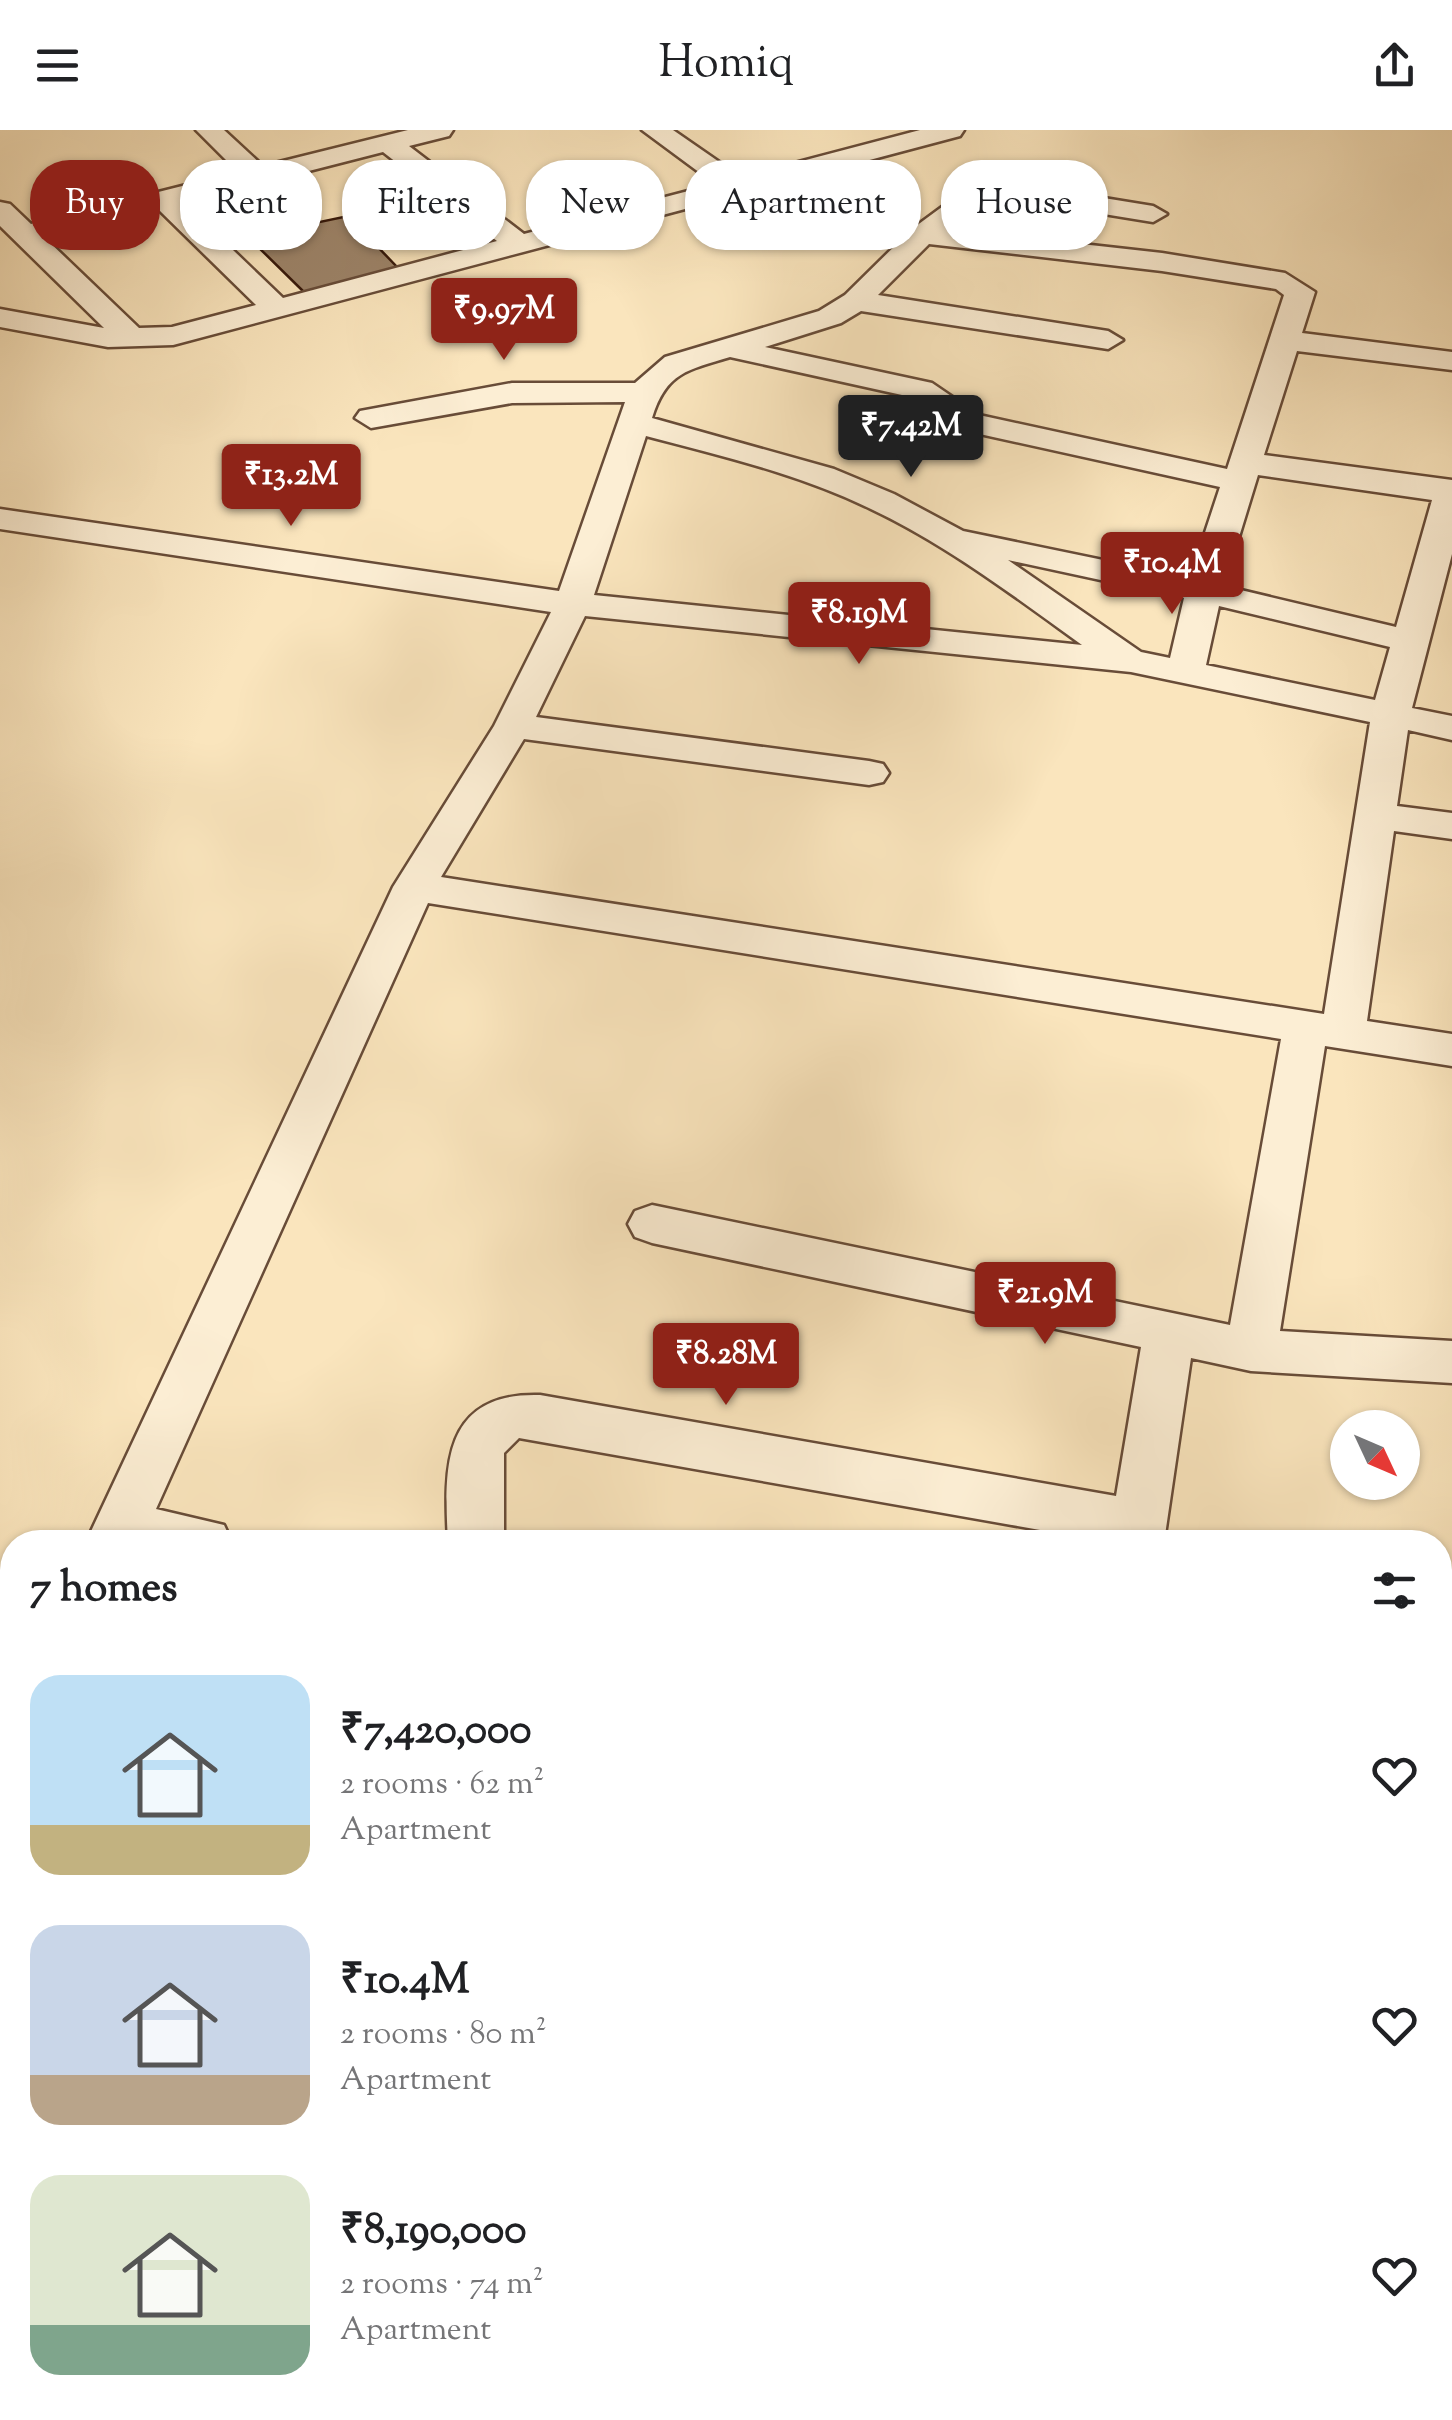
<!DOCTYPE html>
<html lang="en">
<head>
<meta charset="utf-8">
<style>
	body { margin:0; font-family:"Sorts Mill Goudy",serif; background:#f2f2f2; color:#202124; height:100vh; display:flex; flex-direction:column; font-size:38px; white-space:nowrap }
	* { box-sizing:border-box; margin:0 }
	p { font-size:32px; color:#757577 }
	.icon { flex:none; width:55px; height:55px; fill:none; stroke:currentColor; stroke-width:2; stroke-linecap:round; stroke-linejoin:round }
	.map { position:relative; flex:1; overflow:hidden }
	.details { position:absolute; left:0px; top:1400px; width:1452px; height:890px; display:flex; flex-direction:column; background:#fff; border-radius:40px 40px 0 0; box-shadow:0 2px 8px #0004 }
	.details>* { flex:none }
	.guide { position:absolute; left:30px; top:30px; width:1392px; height:90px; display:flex; gap:20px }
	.needle { width:65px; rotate:134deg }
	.controls { position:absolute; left:1330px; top:1280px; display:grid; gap:20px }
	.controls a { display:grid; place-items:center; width:90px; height:90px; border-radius:50%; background:#fff; box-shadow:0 2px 8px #0004; font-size:50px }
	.price { position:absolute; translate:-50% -85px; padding:0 22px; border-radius:10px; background:#8f2418; color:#fff; font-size:32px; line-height:65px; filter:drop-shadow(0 2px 5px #0008) }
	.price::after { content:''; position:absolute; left:50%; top:60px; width:30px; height:22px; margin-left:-15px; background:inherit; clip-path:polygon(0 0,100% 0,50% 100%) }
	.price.selected { background:#222; color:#fff }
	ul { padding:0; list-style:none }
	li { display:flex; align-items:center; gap:30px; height:250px; padding:0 30px }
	li span { display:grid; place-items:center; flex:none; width:280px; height:200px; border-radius:30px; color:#555 }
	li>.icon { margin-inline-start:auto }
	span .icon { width:120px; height:120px; fill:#fffc; stroke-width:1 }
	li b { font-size:42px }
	h2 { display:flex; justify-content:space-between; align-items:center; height:120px; padding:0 30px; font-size:42px }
	.pill { padding:0 35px; border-radius:40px; background:#fff; box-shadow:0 2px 8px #0004; font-size:35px; line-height:90px }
	.pill.selected { background:#8f2418; color:#fff }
	header { display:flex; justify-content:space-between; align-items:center; height:130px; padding:0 30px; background:#fff; font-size:45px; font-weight:600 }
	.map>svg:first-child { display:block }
</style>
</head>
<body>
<header><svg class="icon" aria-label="menu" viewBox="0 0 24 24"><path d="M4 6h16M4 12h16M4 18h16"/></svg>Homiq<svg class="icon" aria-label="share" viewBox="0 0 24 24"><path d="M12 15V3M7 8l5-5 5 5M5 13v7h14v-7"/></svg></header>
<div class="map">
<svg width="1452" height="2290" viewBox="0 0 1452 2290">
	<rect width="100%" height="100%" fill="#fae5bd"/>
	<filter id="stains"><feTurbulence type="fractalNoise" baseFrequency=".002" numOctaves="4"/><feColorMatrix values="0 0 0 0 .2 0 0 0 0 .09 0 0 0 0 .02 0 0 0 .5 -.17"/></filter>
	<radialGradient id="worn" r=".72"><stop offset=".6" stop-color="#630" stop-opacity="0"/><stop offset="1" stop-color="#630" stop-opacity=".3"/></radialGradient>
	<path fill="#9c8368" stroke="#37190b" stroke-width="2.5" d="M348 86 399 139 307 165 248 107Z"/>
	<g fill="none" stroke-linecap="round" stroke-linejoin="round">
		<defs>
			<path id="minor" d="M196 0H224L263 36 408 0H453L449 6 409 16 524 104 715 54 642 0H673L741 47 920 0H964L960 6 173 215 108 217 0 197V179L104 198 0 96V72L10 74 31 94 238 42ZM383 22 497 111 283 168 184 73ZM158 79 256 175 172 197 139 198 45 108Z
				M1012 53 1153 76 1167 84 1153 92 1012 69 986 71 948 99 1162 123 1285 143 1315 162 1302 203 1452 222V240L1297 221 1264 325 1452 350V424L1412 578 1452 586V610L1408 600 1397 676 1452 683V709L1394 701 1367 891 1452 904V936L1325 916 1280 1201 1452 1211V1253L1251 1241 1191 1228 1164 1412H1108L519 1308 504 1323V1412H448C444 1337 442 1262 540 1265L1116 1366 1141 1217 652 1113 635 1107 628 1094 635 1081 652 1075 1230 1195 1281 909 428 773 156 1379 224 1395 232 1412H86L393 757 494 596 551 482 0 399V379L559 461 625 272 512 273 371 298 355 288 360 281 512 253H635L665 227 819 181 845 165 912 99 969 57ZM929 114 1162 141 1276 159 1284 165 1227 339 979 285 932 253 765 217 841 193 861 181 1108 219 1123 210 1108 201 878 165ZM730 227 911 267 957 299 1220 357 1190 448 963 401 894 364 834 339 652 288C666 242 688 240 730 227ZM646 306C722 326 799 344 871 379 947 415 1014 466 1082 515L594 465ZM1258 345 1432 370 1396 497 1224 456ZM1008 430 1184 468 1170 528 1141 522ZM1219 476 1390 517 1375 570 1206 535ZM585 486 1131 542 1370 592 1324 884 441 747 524 609 869 655 883 652 889 643 883 634 869 631 536 587Z
				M12 1606V1684L0 1689V1611Z
				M1440 1617 1452 1619V1675L1440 1673Z
				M1440 2212 1452 2216V2288L1423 2278H1440Z
				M461 2278H534L537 2290H463Z
				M868 2278H942L940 2290H866Z"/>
		</defs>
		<use href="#minor" stroke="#684c38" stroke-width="5"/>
		<use href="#minor" fill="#fceed4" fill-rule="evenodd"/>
	</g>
	<rect width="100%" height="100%" filter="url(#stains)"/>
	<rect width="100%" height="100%" fill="url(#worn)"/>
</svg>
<div class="controls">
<a><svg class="needle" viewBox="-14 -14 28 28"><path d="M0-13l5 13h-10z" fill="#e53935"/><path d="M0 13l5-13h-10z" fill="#757577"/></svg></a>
</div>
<b class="price" style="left:504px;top:233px">₹9.97M</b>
<b class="price selected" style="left:911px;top:350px">₹7.42M</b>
<b class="price" style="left:291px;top:399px">₹13.2M</b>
<b class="price" style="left:1172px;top:487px">₹10.4M</b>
<b class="price" style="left:859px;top:537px">₹8.19M</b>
<b class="price" style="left:1045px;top:1217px">₹21.9M</b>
<b class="price" style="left:726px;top:1278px">₹8.28M</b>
<div class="guide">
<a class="pill selected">Buy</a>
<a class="pill">Rent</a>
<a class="pill">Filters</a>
<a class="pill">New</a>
<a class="pill">Apartment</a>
<a class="pill">House</a>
</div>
<section class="details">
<h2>7 homes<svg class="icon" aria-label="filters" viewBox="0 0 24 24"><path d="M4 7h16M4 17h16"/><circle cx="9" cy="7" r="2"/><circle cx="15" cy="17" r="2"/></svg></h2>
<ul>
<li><span style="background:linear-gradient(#bfe0f5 75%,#c2b280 0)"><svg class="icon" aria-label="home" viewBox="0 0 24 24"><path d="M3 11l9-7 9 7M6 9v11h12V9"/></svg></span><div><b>₹7,420,000</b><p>2 rooms · 62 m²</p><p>Apartment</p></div><svg class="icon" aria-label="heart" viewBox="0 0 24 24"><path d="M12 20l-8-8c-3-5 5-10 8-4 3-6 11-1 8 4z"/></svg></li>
<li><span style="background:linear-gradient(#c9d6e8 75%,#b9a48a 0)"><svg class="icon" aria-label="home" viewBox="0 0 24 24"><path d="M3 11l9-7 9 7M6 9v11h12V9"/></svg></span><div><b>₹10.4M</b><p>2 rooms · 80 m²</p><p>Apartment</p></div><svg class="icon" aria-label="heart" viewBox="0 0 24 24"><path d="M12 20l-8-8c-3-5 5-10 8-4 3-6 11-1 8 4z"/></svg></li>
<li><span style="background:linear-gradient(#dfe7d0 75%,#7fa58c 0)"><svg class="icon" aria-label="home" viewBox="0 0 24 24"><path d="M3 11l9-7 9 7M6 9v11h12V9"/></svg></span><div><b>₹8,190,000</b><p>2 rooms · 74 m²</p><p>Apartment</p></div><svg class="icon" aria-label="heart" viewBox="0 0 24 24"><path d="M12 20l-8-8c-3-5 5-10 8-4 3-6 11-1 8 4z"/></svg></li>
</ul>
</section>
</div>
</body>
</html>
